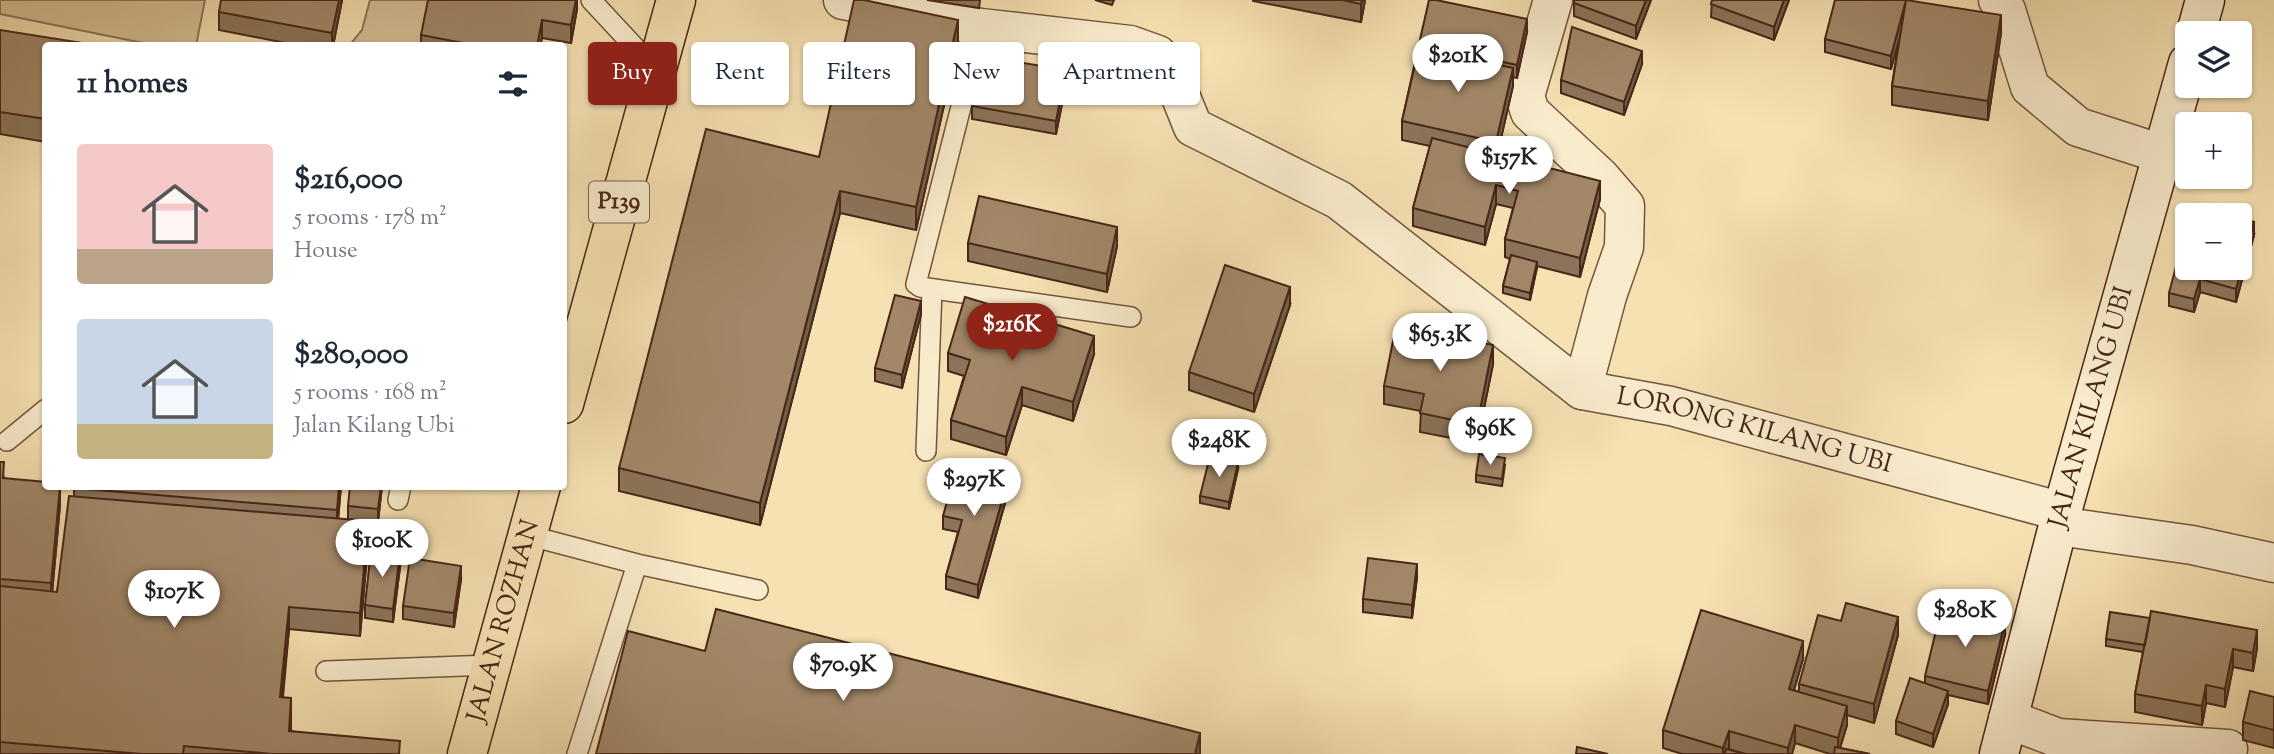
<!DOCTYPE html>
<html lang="en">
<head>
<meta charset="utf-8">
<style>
	body { margin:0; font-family:"Sorts Mill Goudy",serif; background:#f6f6f7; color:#1f2937; height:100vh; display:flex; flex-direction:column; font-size:26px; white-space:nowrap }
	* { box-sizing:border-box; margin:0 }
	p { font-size:23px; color:#747a83 }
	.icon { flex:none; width:38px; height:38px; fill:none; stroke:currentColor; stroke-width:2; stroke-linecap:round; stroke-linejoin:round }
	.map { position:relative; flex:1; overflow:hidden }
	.side { position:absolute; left:42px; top:42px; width:525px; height:448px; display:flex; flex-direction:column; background:#fff; border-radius:7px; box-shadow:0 2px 5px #0004 }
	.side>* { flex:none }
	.banner { position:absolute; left:588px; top:42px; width:665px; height:63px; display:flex; gap:14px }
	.fabs { position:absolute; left:2175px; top:21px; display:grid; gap:14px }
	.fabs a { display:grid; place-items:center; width:77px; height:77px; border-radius:7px; background:#fff; box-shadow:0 2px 5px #0004; font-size:35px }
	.price { position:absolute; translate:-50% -60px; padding:0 16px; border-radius:24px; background:#fff; color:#222; font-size:23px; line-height:46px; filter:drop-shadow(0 2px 4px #0008) }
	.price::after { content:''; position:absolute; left:50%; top:42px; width:21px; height:16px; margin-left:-10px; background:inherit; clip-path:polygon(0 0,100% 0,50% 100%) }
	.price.current { background:#8f2418; color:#fff }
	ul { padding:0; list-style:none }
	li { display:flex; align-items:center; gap:21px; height:175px; padding:0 35px }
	li span { display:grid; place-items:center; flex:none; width:196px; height:140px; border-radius:7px; color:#555 }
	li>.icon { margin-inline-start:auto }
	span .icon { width:84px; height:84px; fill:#fffc; stroke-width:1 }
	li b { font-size:30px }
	h2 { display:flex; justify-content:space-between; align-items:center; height:84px; padding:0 35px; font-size:30px }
	.pill { padding:0 24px; border-radius:7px; background:#fff; box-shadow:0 2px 5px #0004; font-size:24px; line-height:63px }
	.pill.current { background:#8f2418; color:#fff }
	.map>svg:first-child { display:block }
</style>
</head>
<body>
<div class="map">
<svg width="2274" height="754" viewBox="0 0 2274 754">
	<rect width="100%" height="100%" fill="#f6e1b2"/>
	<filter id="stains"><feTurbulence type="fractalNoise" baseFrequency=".00286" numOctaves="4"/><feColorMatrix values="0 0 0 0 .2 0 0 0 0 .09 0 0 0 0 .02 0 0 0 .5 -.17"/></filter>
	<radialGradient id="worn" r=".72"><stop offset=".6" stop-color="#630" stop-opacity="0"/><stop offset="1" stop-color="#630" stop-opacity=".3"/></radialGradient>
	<path fill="#d8c198" stroke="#907458" stroke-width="2" d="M0 0H205L196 46 153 45 0 14Z
		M370 0H431L423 45 349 46 362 30Z"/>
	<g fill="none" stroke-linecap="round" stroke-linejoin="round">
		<defs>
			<path id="lane" d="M591 0 656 70
				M981 28 916 284 920 287 1131 317
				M7 441 46 409
				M926 451 932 289
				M398 500 401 486
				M527 535 637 564
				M326 671 491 665
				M577 754 637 564 758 590"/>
			<g id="street">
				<path id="s1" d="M843 0 981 28 1130 45 1158 55 1170 70 1193 127 1339 200 1582 390 1671 406 2063 512"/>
				<path d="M1553 0 1525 96 1530 112 1600 177 1625 206 1624 247 1607 296 1582 390"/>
				<path d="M1998 0 2006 10 2030 87 2078 127 2162 154"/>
				<path d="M2058 526 2192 545 2274 563"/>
				<path d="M2008 719 2058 738 2228 749"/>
			</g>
			<g id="secondary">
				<path d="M2196 33 2205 0"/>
				<path id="s2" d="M1999 754 2058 526 2188 63"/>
			</g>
			<g id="primary">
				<path d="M564 404 676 0"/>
				<path id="s3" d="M467 754 541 486"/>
			</g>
		</defs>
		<use href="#lane" stroke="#74553e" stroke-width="22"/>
		<use href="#street" stroke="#74553e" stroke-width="41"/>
		<use href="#secondary" stroke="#482618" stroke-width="41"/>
		<use href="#primary" stroke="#482618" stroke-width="41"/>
		<use href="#lane" stroke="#f9eccd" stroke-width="19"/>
		<use href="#street" stroke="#f9eccd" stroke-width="38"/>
		<use href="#secondary" stroke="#f9eccd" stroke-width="38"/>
		<use href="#primary" stroke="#f6e1b2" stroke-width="38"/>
	</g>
	<path fill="#8b7459" stroke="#482618" stroke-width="2" d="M342 0 333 46H301L219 30V12Z
		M577 0V9L571 43 542 38 540 46H421V35Z
		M927 0H980L979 8Z
		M1095 0H1114L1112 5Z
		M1253 0H1365L1361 22 1253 1Z
		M1574 0H1651L1636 39 1574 16Z
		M1712 0H1789L1774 40 1711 17Z
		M0 30 46 46V142L0 134Z
		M1527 32 1517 78 1513 77V86L1497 155 1600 199 1580 277 1537 266 1530 300 1503 293V286L1510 259 1505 257V239L1513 208 1496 204 1485 245 1413 226V208L1430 146 1402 140V121L1419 44Z
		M2001 33 1988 120 1892 105V86L1899 38 1891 69 1825 52V39Z
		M958 43 916 230 840 213 760 525 619 491V468L819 157Z
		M1642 64 1624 115 1561 93V80Z
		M1066 84 1056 134 972 119V106Z
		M2254 235 2236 302 2200 292 2194 312 2169 306V293Z
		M968 243 1117 246 1107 292 968 261Z
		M1290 305 1254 412 1189 390V372Z
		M921 314 902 388 875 381V368Z
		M948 353 1094 354 1073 421 1022 405 1006 455 951 439V420L964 376 948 371Z
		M1493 364 1477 443 1420 432 1421 411 1384 404V386Z
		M0 462 4 478 60 505 52 592H57L74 496V486H341L338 519 368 544 360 636 289 629 283 697 291 720V731L400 754H0Z
		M1505 465 1502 486 1476 482V475Z
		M1238 469 1229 509 1200 503V496Z
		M382 486 378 522 348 519V506Z
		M1009 489 978 598 946 589V576L958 532 943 529V516Z
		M400 567 393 622 365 618V605Z
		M1417 577 1412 618 1363 612V599Z
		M461 579 454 627 403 619V606Z
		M1841 621 1898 635 1874 723 1847 715V725L1840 748 1870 754H1830L1795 743 1792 754H1746L1729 749V750L1745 754H1682L1663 748V730L1803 659 1794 690 1799 692V684Z
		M2005 635 1988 704 1948 695V704L1933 747 1896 734V721L1925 683V676Z
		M2106 639 2257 648 2253 671 2233 667 2225 707 2206 703 2202 725 2135 712V694L2143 652 2106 646Z
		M2274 697V748L2243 740V722Z"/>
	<path fill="#715e49" stroke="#482618" stroke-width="2" d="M339 0H342L333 46H332V33Z
		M576 0H577V9L571 43V25Z
		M1362 0H1365L1361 22V4Z
		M1646 0H1651L1636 39V26Z
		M1784 0H1789L1774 40V27Z
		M1906 0 1908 8 1891 69V56Z
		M2001 15V33L1988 120V101Z
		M1527 19V32L1517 78V65Z
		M542 20V38L540 46H537Z
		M958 20V43L916 230V207Z
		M1642 51V64L1624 115V102Z
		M1513 68V86L1496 160V142Z
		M1066 70V84L1056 134V121Z
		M1600 181V199L1580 277V258Z
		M1496 185V204L1485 245V227Z
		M840 191V213L760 525V503Z
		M2254 222V235L2236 302V289Z
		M1117 227V246L1107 292V274Z
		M1537 262V268L1530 300V293Z
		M2200 279V292L2194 312V299Z
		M1290 287V305L1254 412V394Z
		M921 301V314L902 388V375Z
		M1094 336V354L1073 421V402Z
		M1493 345V364L1477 443V425Z
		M1022 387V405L1006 455V437Z
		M1238 463V469L1229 509V502Z
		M1009 476V489L978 598V585Z
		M60 486V505L51 606V583Z
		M339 486H341L337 532V510Z
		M381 486H382L378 522V509Z
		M368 521V544L360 636V613Z
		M400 553V567L393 622V609Z
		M1417 564V577L1412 618V605Z
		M461 566V579L454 627V613Z
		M289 607V629L280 719V697Z
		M1898 617V635L1874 723V704Z
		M2005 622V635L1988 704V691Z
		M2257 630V648L2253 671V653Z
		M1803 641V659L1789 707V689Z
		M2233 649V667L2225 707V689Z
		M2206 685V703L2202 725V706Z
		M1948 691V704L1933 747V734Z
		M291 698V720L289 753V731Z
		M1847 706V725L1838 754V738Z
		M1795 725V743L1792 754H1788V748Z
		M1729 731V749L1727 754H1723V748Z
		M1200 733V754H1195Z"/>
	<path fill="#a28768" stroke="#482618" stroke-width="2" d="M221 0H339L332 33 219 12Z
		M428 0H576L571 25 542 20 537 46H479L421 35Z
		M854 0H864L958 20 916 207 840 191 760 503 619 468 706 129 819 157Z
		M1342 0H1362L1361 4Z
		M1429 0H1436L1527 19 1517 65 1419 44Z
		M1574 0H1646L1636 26 1574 3Z
		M1712 0H1784L1774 27 1711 4Z
		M1835 0H1906L1891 56 1825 39Z
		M1906 0 2001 15 1988 101 1892 86Z
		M1572 27 1642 51 1624 102 1561 80Z
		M0 30 101 46H46V119L0 112Z
		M1419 47 1513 68 1496 142 1402 121Z
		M981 56 1066 70 1056 121 972 106Z
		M1432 138 1600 181 1580 258 1505 239 1518 191 1496 185 1485 227 1413 208Z
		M979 196 1117 227 1107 274 968 243Z
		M2192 206 2229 215H2189Z
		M2240 218 2254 222 2236 289 2200 279 2194 299 2169 293 2188 222V268H2240Z
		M1511 255 1537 262 1530 293 1503 286Z
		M1225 265 1290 287 1254 394 1189 372Z
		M895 295 921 301 902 375 875 368Z
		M965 297 1094 336 1073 402 1022 387 1006 437 951 420 970 360 948 353Z
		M1396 326 1493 345 1477 425 1420 413 1424 394 1384 386Z
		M1479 454 1505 458 1502 479 1476 475Z
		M1210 456 1238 463 1229 502 1200 496Z
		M0 462H4L3 478 46 482V486H60L51 583 0 579Z
		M958 462 1009 476 978 585 946 576 962 520 943 516Z
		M74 486H339L337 510 74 488Z
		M350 486H381L378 509 348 506Z
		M69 496 368 521 360 613 289 607 280 697 291 698 289 731 400 741 399 754H272L184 746 183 754H142L0 742V586L57 592Z
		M371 550 400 553 393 609 365 605Z
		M410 558 461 566 454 613 403 606Z
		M1368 558 1417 564 1412 605 1363 599Z
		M1846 603 1898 617 1874 704 1799 684 1818 615 1841 621Z
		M1942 606 2005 622 1988 691 1925 676Z
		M716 609 1200 733 1195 754H596L628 631 705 651Z
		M1701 610 1803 641 1789 689 1847 706 1838 738 1795 725 1788 748 1729 731 1723 748 1663 730Z
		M2151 611 2257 630 2253 653 2233 649 2225 689 2206 685 2202 706 2135 694Z
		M2110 612 2150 618 2145 645 2106 639Z
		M1910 678 1948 691 1933 734 1896 721Z
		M2250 691 2274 697V730L2243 722Z
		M1577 747 1608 754H1576Z
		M1835 747 1870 754H1834Z
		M1726 749 1745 754H1725Z"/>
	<g text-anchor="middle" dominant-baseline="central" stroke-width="7" stroke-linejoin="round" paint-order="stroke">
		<rect fill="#f9eccd" stroke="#7d614e" stroke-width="2" x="589" y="181.5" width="60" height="41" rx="5"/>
		<g font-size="24" font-weight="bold" fill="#482618">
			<text x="619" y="202">P139</text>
		</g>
		<g font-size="26" fill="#482618" stroke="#f9eccd">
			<text stroke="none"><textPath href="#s2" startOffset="359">JALAN KILANG UBI</textPath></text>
			<text stroke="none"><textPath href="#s1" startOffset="1050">LORONG KILANG UBI</textPath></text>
			<text stroke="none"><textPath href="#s3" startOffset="138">JALAN ROZHAN</textPath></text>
		</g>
	</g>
	<rect width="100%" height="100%" filter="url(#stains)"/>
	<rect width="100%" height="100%" fill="url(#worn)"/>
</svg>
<div class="fabs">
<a><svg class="icon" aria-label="layers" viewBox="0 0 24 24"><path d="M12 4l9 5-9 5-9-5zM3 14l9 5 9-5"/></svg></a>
<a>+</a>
<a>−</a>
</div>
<b class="price" style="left:1458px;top:94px">$201K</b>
<b class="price" style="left:1509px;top:196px">$157K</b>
<b class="price current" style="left:1012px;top:363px">$216K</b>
<b class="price" style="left:1440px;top:373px">$65.3K</b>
<b class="price" style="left:1490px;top:467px">$96K</b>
<b class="price" style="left:1219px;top:479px">$248K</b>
<b class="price" style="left:974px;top:518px">$297K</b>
<b class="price" style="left:382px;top:579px">$100K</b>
<b class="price" style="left:174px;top:630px">$107K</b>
<b class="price" style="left:1965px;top:649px">$280K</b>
<b class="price" style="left:843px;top:703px">$70.9K</b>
<div class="banner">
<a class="pill current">Buy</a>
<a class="pill">Rent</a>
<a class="pill">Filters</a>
<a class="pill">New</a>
<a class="pill">Apartment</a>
</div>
<section class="side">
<h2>11 homes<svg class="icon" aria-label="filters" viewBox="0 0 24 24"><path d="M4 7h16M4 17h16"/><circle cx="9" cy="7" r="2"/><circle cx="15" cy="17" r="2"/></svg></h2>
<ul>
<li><span style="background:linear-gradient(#f6c9c9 75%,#b9a48a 0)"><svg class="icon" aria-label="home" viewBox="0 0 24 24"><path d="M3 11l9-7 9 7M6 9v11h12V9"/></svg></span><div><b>$216,000</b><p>5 rooms · 178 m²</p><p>House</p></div></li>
<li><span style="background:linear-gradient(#c9d6e8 75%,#c2b280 0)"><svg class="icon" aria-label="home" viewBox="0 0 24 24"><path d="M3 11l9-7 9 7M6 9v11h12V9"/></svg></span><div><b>$280,000</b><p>5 rooms · 168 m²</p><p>Jalan Kilang Ubi</p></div></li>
</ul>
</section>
</div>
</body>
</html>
